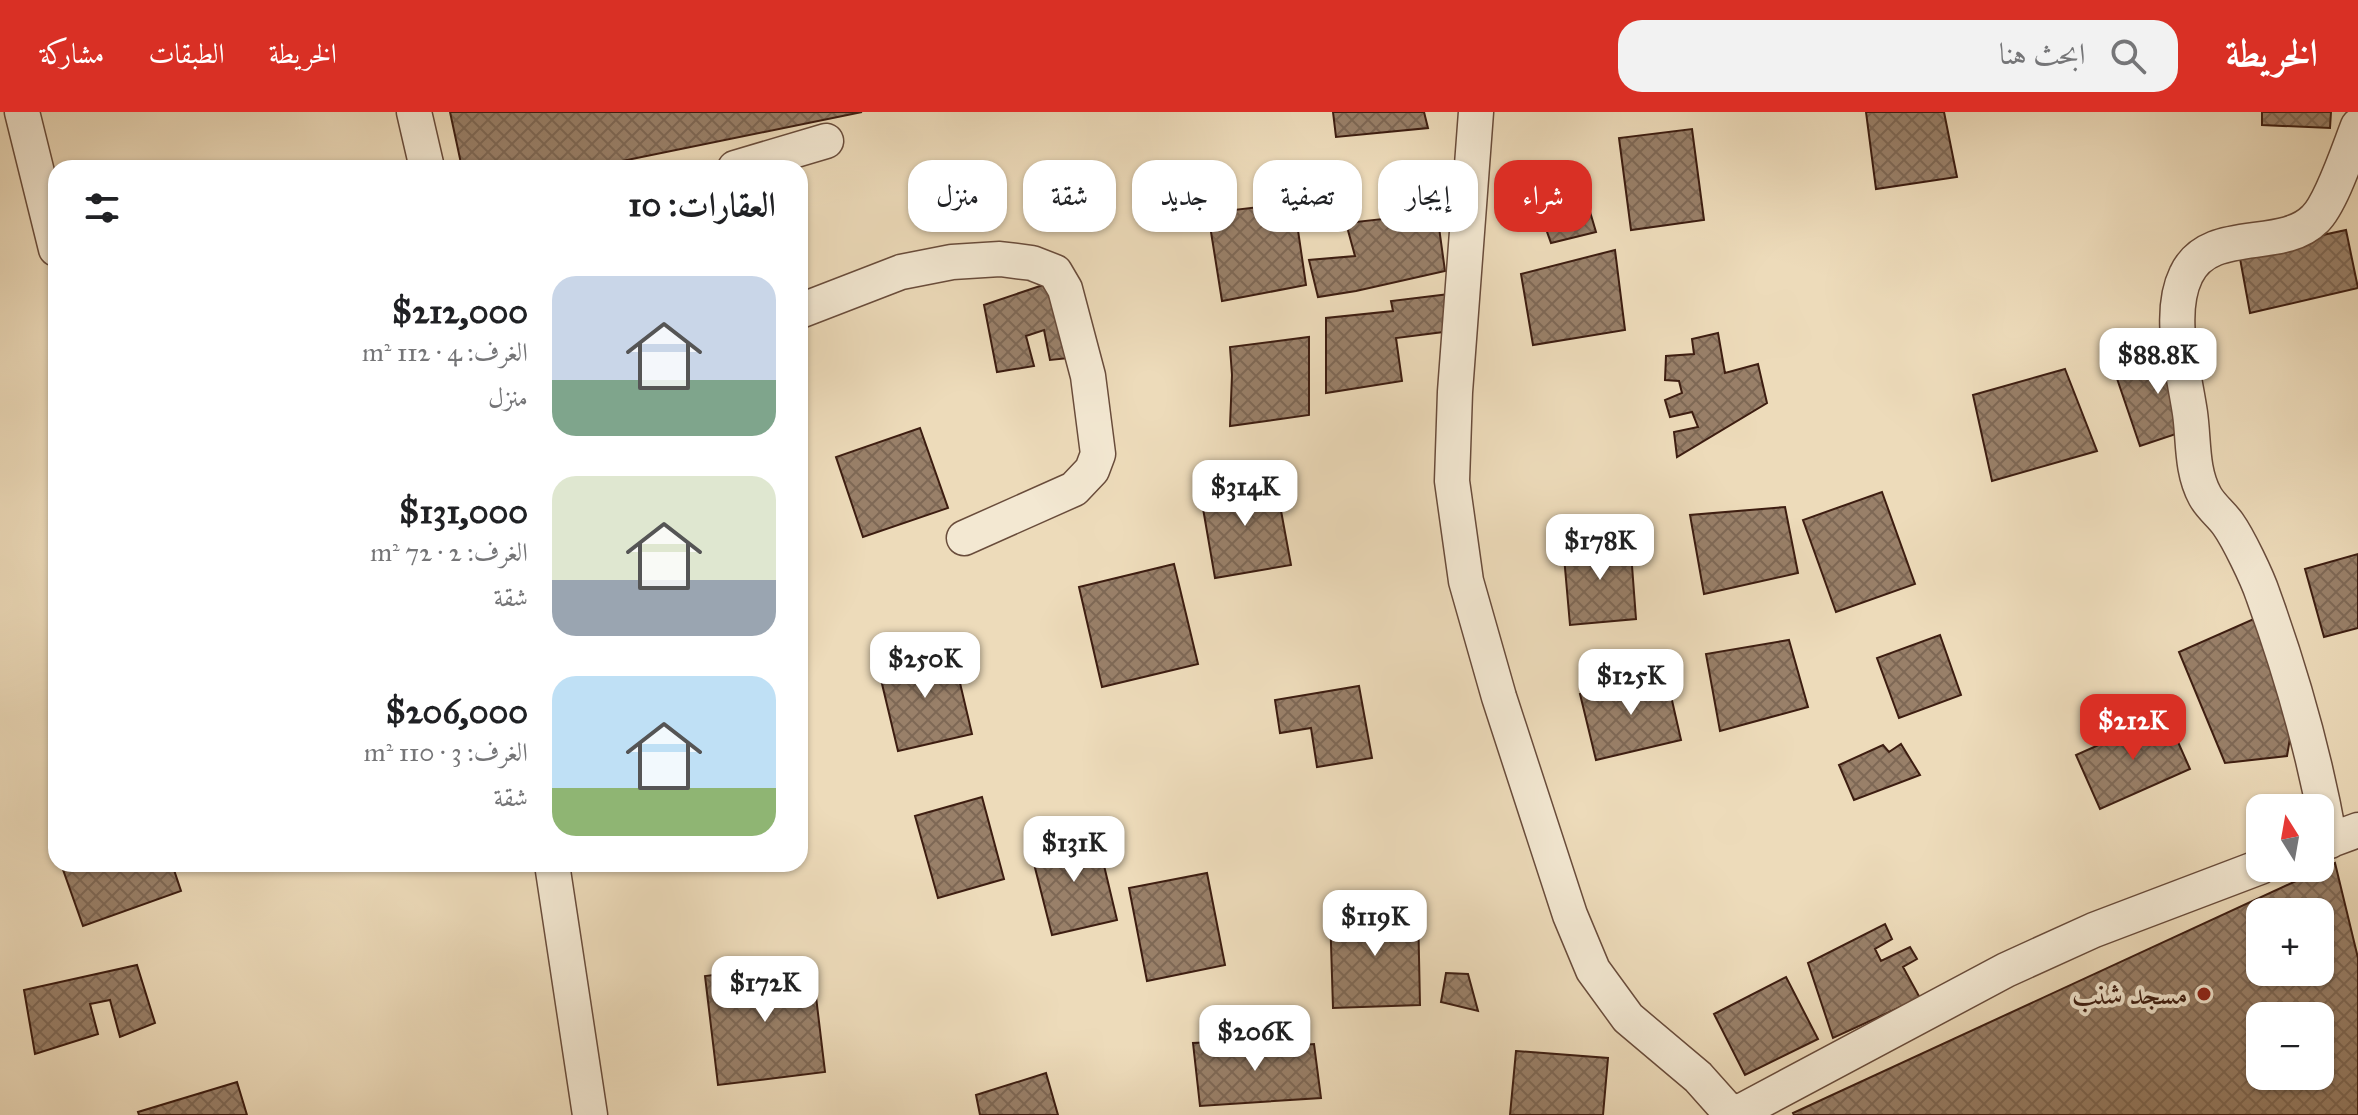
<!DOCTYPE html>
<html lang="ar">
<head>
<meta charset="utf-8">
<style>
	body { margin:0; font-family:"IM FELL Great Primer",Amiri,serif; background:#f2f2f2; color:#202124; direction:rtl; height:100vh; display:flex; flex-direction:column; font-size:30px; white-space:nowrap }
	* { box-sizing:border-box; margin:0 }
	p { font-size:26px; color:#757577 }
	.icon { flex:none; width:44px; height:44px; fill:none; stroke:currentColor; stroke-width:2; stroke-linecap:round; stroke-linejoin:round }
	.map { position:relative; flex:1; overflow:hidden; direction:ltr }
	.side { position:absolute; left:48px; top:48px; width:760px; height:712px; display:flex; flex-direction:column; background:#fff; border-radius:24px; box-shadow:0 2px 6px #0004; direction:rtl }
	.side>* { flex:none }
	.hud { position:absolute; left:832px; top:48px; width:760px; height:72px; direction:rtl; display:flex; gap:16px }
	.needle { width:52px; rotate:349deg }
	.controls { position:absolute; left:2246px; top:682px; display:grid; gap:16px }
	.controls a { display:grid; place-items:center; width:88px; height:88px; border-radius:16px; background:#fff; box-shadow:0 2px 6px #0004; font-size:40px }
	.price { position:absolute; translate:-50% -68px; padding:0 18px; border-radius:16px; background:#fff; color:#222; font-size:26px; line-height:52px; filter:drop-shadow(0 2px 4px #0008) }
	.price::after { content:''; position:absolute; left:50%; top:48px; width:24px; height:18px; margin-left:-12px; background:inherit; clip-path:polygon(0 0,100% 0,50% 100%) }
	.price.on { background:#d93025; color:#fff }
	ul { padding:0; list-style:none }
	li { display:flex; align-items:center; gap:24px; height:200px; padding:0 32px }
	li span { display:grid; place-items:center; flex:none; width:224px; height:160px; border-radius:24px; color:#555 }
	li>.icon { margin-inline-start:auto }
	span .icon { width:96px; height:96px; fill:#fffc; stroke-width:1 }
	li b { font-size:34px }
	h2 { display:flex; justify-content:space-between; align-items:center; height:96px; padding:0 32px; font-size:34px }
	.tag { padding:0 28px; border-radius:24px; background:#fff; box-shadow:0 2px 6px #0004; font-size:28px; line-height:72px }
	.tag.on { background:#d93025; color:#fff }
	header { display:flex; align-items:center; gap:48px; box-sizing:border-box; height:112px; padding:0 40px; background:#d93025; color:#fff }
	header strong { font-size:38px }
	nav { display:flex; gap:44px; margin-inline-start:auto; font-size:28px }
	.search { width:560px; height:72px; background:#f2f2f2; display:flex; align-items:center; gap:20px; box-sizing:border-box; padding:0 28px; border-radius:24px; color:#757577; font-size:30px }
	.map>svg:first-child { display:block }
</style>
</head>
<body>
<header>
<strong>الخريطة</strong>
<div class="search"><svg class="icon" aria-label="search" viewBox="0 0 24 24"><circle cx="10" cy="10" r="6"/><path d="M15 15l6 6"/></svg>ابحث هنا</div>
<nav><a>الخريطة</a><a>الطبقات</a><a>مشاركة</a></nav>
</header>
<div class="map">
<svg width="2358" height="1003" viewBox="0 0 2358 1003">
	<defs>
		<pattern id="building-cross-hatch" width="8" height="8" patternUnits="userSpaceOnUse" patternTransform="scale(2)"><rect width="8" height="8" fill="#998069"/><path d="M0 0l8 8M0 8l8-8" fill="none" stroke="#7e6855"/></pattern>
	</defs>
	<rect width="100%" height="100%" fill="#eddbba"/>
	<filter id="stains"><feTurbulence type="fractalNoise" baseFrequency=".0025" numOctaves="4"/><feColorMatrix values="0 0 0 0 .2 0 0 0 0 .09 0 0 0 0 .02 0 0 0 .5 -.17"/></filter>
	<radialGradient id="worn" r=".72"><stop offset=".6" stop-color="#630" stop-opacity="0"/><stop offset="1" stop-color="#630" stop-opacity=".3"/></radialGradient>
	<path fill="url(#building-cross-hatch)" stroke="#3d1d11" stroke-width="2" fill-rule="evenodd" d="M450 0H862L588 56H462Z
		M1333 0H1424L1428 16 1336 25Z
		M1866 0H1944L1957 65 1876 77Z
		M2262 0H2331L2330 16 2262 13Z
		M1692 17 1704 108 1631 118 1619 26Z
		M1294 91 1306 173 1222 189 1208 101Z
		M1588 93 1596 120 1551 131 1540 100Z
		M1437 101 1445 159 1356 179 1318 185 1309 148 1355 144 1346 111Z
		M2346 118 2358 176 2250 201 2239 141Z
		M1615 138 1625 218 1533 233 1521 162Z
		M1046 172 1070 246 1050 248 1044 218 1026 224 1034 254 997 260 984 193Z
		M1458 181 1451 219 1396 226 1402 269 1326 281V206L1393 199 1391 189Z
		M1718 221 1725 261 1758 252 1767 291 1677 345 1674 320 1698 315 1692 300 1670 305 1665 288 1682 281 1679 269 1665 268 1666 244 1694 242 1692 227Z
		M1309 225V303L1230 314 1232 263 1230 235Z
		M2179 237 2206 312 2140 334 2111 249 2136 241 2144 252Z
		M2065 257 2097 339 1992 369 1973 283Z
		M920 316 948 396 863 425 836 345Z
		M1275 366 1291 453 1215 466 1200 379Z
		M1882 380 1915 472 1836 500 1803 408Z
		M1785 395 1798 461 1704 482 1690 403Z
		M1630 427 1636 507 1570 513 1563 433Z
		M2358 442V516L2324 525 2305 457Z
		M1174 452 1198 552 1102 575 1079 475Z
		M2256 506 2297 584 2287 644 2225 651 2179 540Z
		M1940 523 1961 583 1899 606 1877 546Z
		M1789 528 1808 595 1720 619 1706 542Z
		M952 537 972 622 898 639 878 555Z
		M1666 562 1681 628 1596 648 1580 582Z
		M1359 574 1372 646 1317 655 1311 616 1280 621 1275 588Z
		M2166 603 2190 657 2100 697 2076 643Z
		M1901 632 1920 663 1854 688 1839 653 1883 633 1889 640Z
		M982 685 1004 767 938 786 915 704Z
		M1096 720 1117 808 1052 823 1030 736Z
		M2335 751 2358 846V1003H1794L1793 1001ZM2260 800H2320V860H2260ZM2260 904H2320V964H2260Z
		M61 752H172L181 779 83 814Z
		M1207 761 1225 853 1147 869 1129 776Z
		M1418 797 1420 893 1333 896 1330 800Z
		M1885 812 1892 827 1875 837 1881 849 1910 835 1917 847 1903 855 1920 886 1833 926 1808 851Z
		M812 851 825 960 718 973 705 864Z
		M137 853 155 911 120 925 110 888 90 892 98 922 35 942 24 878Z
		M1446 861 1468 862 1478 899 1441 890Z
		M1786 865 1818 927 1745 963 1714 902Z
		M1259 928 1260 936 1314 932 1321 986 1200 994 1193 931Z
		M1516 939 1608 946 1603 1003H1510Z
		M1046 961 1058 1003H980L976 983Z
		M237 970 247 1003H139L138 1000Z"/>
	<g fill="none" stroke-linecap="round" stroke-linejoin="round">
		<defs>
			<path id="street" d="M22 0 56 137
				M414 0 427 56
				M1476 0 1455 280 1452 369 1466 469 1499 585 1570 803 1593 858 1628 906 1698 965 1732 1003
				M735 56 826 29
				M800 199 901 160 952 150 1000 147 1032 151 1055 160 1065 177 1088 264 1098 342 1092 358 1074 377 964 426
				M2330 729C2315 644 2292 563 2263 483 2257 465 2238 426 2228 412 2221 402 2211 395 2205 384 2191 358 2194 329 2190 301 2184 260 2167 202 2186 163 2209 113 2282 141 2315 107 2331 92 2349 37 2358 14
				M2320 732 2358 718
				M552 752 590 1003
				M1734 1003 2006 858 2094 818 2260 755"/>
		</defs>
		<use href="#street" stroke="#694c3b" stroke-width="37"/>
		<use href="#street" stroke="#f3e8d2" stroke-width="34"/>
	</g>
	<circle fill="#8f2418" stroke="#f3e8d2" stroke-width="3" cx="2204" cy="882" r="8"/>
	<g text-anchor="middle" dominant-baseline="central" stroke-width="8" stroke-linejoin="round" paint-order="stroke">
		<g font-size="30" fill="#3d1d11" stroke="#f3e8d2" text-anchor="end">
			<text x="2188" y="882">مسجد شنب</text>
		</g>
	</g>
	<rect width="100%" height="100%" filter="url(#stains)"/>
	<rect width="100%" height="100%" fill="url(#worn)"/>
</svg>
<div class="controls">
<a><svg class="needle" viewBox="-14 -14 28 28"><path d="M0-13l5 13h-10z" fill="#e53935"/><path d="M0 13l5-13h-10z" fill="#757577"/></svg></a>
<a>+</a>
<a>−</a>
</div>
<b class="price" style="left:2158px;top:284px">$88.8K</b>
<b class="price" style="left:1245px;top:416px">$314K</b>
<b class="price" style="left:1600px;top:470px">$178K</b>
<b class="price" style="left:925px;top:588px">$250K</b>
<b class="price" style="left:1631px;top:605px">$125K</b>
<b class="price on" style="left:2133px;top:650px">$212K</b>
<b class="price" style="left:1074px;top:772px">$131K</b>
<b class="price" style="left:1375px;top:846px">$119K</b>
<b class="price" style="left:765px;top:912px">$172K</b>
<b class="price" style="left:1255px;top:961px">$206K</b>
<div class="hud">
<a class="tag on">شراء</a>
<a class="tag">إيجار</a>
<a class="tag">تصفية</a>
<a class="tag">جديد</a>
<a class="tag">شقة</a>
<a class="tag">منزل</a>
</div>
<section class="side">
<h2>العقارات: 10<svg class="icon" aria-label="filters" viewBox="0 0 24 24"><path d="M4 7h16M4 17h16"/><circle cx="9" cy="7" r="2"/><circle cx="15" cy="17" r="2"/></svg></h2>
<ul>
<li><span style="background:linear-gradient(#c9d6e8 65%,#7fa58c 0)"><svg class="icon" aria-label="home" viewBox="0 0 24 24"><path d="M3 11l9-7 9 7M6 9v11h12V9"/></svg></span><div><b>$212,000</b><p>الغرف: 4 · 112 m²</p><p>منزل</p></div></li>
<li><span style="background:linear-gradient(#dfe7d0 65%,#9aa5b1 0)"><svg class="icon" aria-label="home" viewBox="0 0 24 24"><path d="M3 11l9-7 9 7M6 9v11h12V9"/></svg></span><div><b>$131,000</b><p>الغرف: 2 · 72 m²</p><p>شقة</p></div></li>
<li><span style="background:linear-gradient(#bfe0f5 70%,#8fb573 0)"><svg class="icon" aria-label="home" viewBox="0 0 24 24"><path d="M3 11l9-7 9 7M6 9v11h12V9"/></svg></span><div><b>$206,000</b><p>الغرف: 3 · 110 m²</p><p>شقة</p></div></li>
</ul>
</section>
</div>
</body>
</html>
